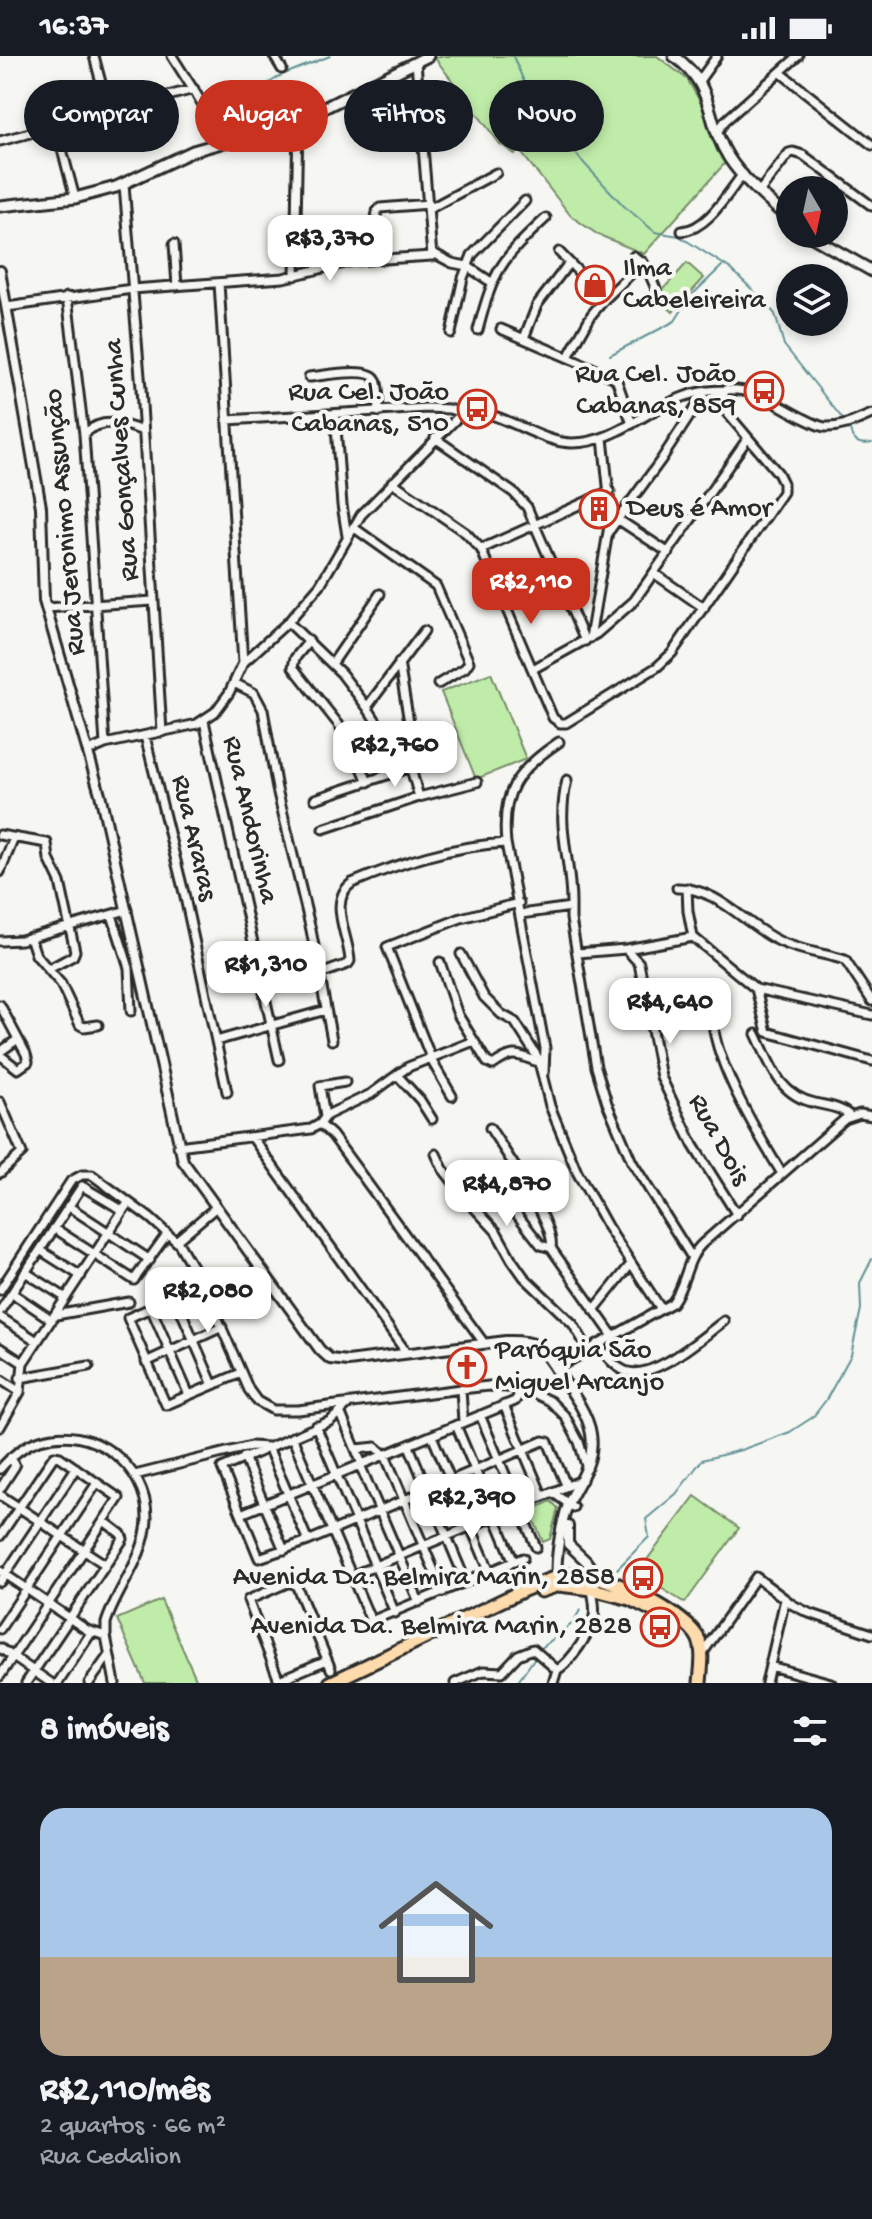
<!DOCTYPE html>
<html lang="pt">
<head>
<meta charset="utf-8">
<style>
	body { margin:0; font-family:"Gochi Hand",sans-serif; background:#20242c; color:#f1f3f6; height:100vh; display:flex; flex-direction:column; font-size:30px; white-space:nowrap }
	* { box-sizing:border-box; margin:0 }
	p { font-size:26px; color:#9ea1a6 }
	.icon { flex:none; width:44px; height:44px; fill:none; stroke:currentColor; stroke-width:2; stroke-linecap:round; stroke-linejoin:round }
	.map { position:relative; height:1627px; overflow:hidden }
	.panel { display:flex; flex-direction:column; background:#171b24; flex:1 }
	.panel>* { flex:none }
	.hud { position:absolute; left:24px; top:24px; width:824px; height:72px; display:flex; gap:16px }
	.needle { width:52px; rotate:171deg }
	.buttons { position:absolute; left:776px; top:120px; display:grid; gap:16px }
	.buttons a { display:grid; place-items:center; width:72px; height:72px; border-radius:50%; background:#171b24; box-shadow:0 4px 12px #0003; font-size:40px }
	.price { position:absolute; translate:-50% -68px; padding:0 18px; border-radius:16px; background:#fff; color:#222; font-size:26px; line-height:52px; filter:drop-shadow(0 2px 4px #0008) }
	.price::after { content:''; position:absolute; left:50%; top:48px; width:24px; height:18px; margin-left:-12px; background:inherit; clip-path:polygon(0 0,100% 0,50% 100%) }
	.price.active { background:#c8321e; color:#fff }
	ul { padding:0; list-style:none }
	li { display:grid; align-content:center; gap:16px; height:424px; padding:0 40px }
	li+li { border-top:2px solid #363941 }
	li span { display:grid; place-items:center; height:248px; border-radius:24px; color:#555 }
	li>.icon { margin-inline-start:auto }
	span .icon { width:144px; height:144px; fill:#fffc; stroke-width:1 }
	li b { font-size:34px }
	h2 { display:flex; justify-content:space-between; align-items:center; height:96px; padding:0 40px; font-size:34px }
	.chip { padding:0 28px; border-radius:36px; background:#171b24; box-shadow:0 4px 12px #0003; font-size:28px; line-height:72px }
	.chip.active { background:#c8321e; color:#fff }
	.status { display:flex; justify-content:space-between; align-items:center; height:56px; padding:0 40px; background:#171b24; direction:ltr }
	.status svg { height:22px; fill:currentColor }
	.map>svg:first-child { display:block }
</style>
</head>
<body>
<div class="status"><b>16:37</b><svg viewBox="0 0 49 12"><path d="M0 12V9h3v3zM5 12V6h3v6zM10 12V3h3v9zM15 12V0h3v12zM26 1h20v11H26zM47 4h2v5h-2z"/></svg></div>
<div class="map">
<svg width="872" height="1627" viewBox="0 0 872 1627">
	<rect width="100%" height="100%" fill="#f6f6f2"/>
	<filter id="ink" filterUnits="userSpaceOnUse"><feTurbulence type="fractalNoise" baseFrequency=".0125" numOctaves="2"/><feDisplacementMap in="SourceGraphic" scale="16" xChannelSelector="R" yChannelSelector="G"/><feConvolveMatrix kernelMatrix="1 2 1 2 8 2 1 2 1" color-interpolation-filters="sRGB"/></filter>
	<g filter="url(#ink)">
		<path fill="#c0eca9" stroke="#768c6a" stroke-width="2" d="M439 0H657L687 23 701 47 725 107 644 198 597 178 571 160 520 95 515 98 500 88 435 2Z
			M687 207 704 222 673 256 656 241Z
			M491 617 526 703 476 723 441 636Z
			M695 1440 739 1472 685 1547 637 1517Z
			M551 1445 558 1452 550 1483 543 1486 530 1455Z
			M161 1544 197 1625 192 1627H145L117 1563Z"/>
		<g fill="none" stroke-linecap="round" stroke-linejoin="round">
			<path stroke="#639396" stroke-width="2" d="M513 0 537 56 560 74 580 103 624 150 655 176 679 180 731 213 764 245 775 258 784 289 845 366
				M224 57 246 41 282 19 330 0
				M610 299 675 265 690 241 722 210
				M849 371C852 385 858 390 872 387
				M617 1513 649 1481 646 1463 676 1438 702 1404 741 1394 790 1376 813 1361 826 1344 851 1299 861 1253 860 1227 872 1203
				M539 1594 573 1567 580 1554
				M517 1627 536 1600"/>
			<defs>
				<path id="minor" d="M94 0 109 57
					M172 0 226 85
					M274 0 282 13
					M781 17 872 89
					M699 25 717 0
					M56 71 75 142
					M717 76 725 65 798 0
					M0 85 194 33
					M124 129 141 332 162 676
					M759 136 789 97 793 96 803 99 872 150
					M429 153 496 117
					M375 172 377 155 380 152 429 148
					M682 175C708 173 727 138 743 118
					M174 188 177 230
					M559 196 605 243 592 258 568 301
					M433 197 452 207 467 210 491 226
					M634 200 646 210 656 233
					M295 220 298 65
					M219 227 243 607
					M67 241 84 378 105 688
					M605 243 643 206
					M7 251 132 233 283 222 352 205 432 200 416 6
					M501 273 613 321 617 325 632 368
					M478 274C494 213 500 205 546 162
					M451 277 463 222 472 199 525 145
					M524 282 537 249 569 207
					M309 321C322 320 371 310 376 324 380 333 378 347 379 356
					M335 359 342 449 347 480
					M227 364 427 352 449 353 462 357
					M84 378C103 361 121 367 143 375
					M435 382 514 437 527 451 585 585
					M392 426 466 477 481 493 553 662 560 667H566L657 611 672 597 783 436V427L778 417 722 351V341L727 333
					M619 464 669 497
					M353 471 436 530 469 606 465 612 438 628
					M610 474 661 404 706 335
					M481 493 610 435
					M655 518 704 552
					M46 552 153 545
					M288 566 341 617 367 651 390 687 404 688 419 741
					M590 582 611 458 603 382
					M309 585 295 602 293 611 339 669 356 698 368 726
					M399 607 411 678 404 688
					M332 608 380 538
					M533 613 596 578 634 545 748 382
					M234 627 254 637 263 654 277 733 311 874 332 984
					M367 651 424 575
					M204 665 279 1004
					M145 680 184 837 227 1036
					M89 695 105 688 197 668 215 656 229 637 243 607 288 566 320 529 361 459 462 357C493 348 537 387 572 387 614 387 645 355 683 341 696 336 711 334 725 334 759 332 774 348 803 362 810 365 818 370 825 371 842 372 857 364 872 358
					M567 724C555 774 572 803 571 851
					M315 743 411 711
					M323 773 419 741 477 726
					M0 779 47 787 49 803 60 826 75 895 73 900 49 913
					M0 816 14 782
					M677 832C716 831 745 868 777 884 798 895 823 897 845 904L872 945
					M687 832 688 855 693 881 756 933 872 959
					M521 858 571 851V863L596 1011 607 1047 632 1106 691 1200
					M112 859 129 912 131 955
					M30 881 36 899 61 928 80 969 84 971 98 969
					M0 885 21 884 127 854
					M626 893 693 881
					M578 897 626 893 639 907 661 1021 693 1089 737 1159
					M461 898 484 941 501 958 515 966 538 1002 550 1050 577 1116 607 1170 661 1253
					M440 906 458 959 487 1006 493 1009C515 994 516 998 540 1007
					M320 918 348 908 350 905C349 880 327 845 352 827 402 806 452 790 506 787
					M756 933 767 976 872 1005
					M716 944C698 982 760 1082 781 1116
					M647 945 712 952
					M0 949 26 998 28 1006 18 1013 0 999
					M756 978C771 1009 778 1039 815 1047 827 1050 841 1051 850 1060
					M216 985 326 954
					M0 996 18 983
					M544 1016 545 992 506 787C501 735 517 714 559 686
					M397 1019 420 1044 432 1063
					M452 1040 433 1007 387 891 461 862 519 847
					M0 1046 22 1097 0 1117
					M325 1061 320 1030 345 1026
					M320 1068 327 1059 371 1038 408 1011 474 985
					M490 1072C504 1094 557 1170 551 1192L613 1280
					M252 1081 406 1296
					M178 1090 311 1073 320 1068 332 1079 357 1113 484 1287
					M436 1098 443 1113 469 1146 496 1175 512 1204 524 1221 573 1268 588 1293
					M486 1119 541 1189 551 1192
					M68 1150 150 1204
					M54 1172 134 1224 167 1178
					M176 1185 215 1152
					M40 1194 81 1220
					M25 1216 66 1242
					M203 1229 128 1262 166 1349 241 1317
					M0 1234 71 1125 82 1119H92L150 1162 179 1188 203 1229 249 1334 257 1345 273 1354H298L461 1333 489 1330 523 1332 550 1345 565 1360 579 1386 587 1413
					M12 1237 52 1264
					M175 1241 213 1329
					M151 1252 189 1339
					M594 1254 631 1208
					M0 1255 82 1130 122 1154
					M56 1259 129 1246
					M0 1261 37 1285
					M597 1288C605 1298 613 1310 625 1315 653 1326 702 1281 724 1265
					M0 1292 23 1307
					M146 1306 222 1271
					M555 1313 672 1247C687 1228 685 1203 703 1187L845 1063 860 1058 872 1060
					M20 1322 89 1310
					M0 1323 20 1336
					M461 1333 463 1366
					M348 1349 330 1365 222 1412 259 1502 308 1485 543 1385 548 1386 566 1429
					M504 1349 542 1439
					M341 1358 362 1408
					M480 1359 536 1491
					M456 1369 514 1506
					M316 1370 395 1557
					M0 1371 20 1336 23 1307 128 1147
					M432 1380 490 1516
					M292 1381 371 1565 523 1502
					M409 1390 466 1526
					M357 1393 376 1391 385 1399 443 1536
					M244 1401 284 1494
					M360 1409 419 1546
					M0 1413C11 1401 23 1389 40 1384 91 1367 148 1409 147 1463 146 1501 117 1532 106 1567V1580L115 1627
					M135 1419 251 1390 268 1391 308 1485
					M0 1433 15 1410 11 1401
					M552 1436 573 1451
					M0 1439 106 1509
					M241 1458 515 1345 523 1332
					M0 1480 54 1400 60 1401 119 1442 0 1620
					M0 1515 87 1574 106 1580
					M351 1520 582 1424
					M0 1526 76 1412
					M0 1573 97 1427
					M0 1592 51 1627
					M702 1598 756 1521 793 1549 809 1557 872 1578
					M770 1610 831 1627
					M279 1624 327 1604
					M26 1627 123 1483 121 1478 104 1465
					M58 1627 91 1577
					M89 1627 109 1599
					M280 1627 248 1544 287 1527H293L297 1531 331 1613
					M455 1627 483 1615 502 1616 518 1599 533 1593 557 1614
					M553 1627 557 1614C570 1607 592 1575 594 1560 596 1551 593 1542 592 1533
					M766 1627 785 1543"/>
				<path id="tertiary" d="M0 215 41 451 44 545 100 738 183 1105 320 1294 330 1303 348 1305 506 1285C541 1284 540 1291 559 1318 571 1335 588 1357 591 1378 595 1403 582 1421 571 1442 562 1459 555 1501 557 1521
					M568 1470V1488L586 1505 596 1519"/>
				<path id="secondary" d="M674 0C717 31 704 63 729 102 744 125 769 145 790 164
					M0 150 75 142 116 131 193 95 298 65 428 0
					M807 178 872 215"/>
				<path id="primary" d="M541 1535 559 1529 592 1533 630 1543 654 1555
					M330 1627 524 1534C541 1527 558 1518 577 1518 604 1517 689 1558 699 1584 704 1597 701 1613 700 1627"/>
			</defs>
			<use href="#minor" stroke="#2b2b2b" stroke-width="13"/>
			<use href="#tertiary" stroke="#2b2b2b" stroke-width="14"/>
			<use href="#secondary" stroke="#2b2b2b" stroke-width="15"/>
			<use href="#primary" stroke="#2b2b2b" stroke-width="17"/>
			<use href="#minor" stroke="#f6f6f2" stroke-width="7"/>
			<use href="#tertiary" stroke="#f6f6f2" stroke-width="8"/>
			<use href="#secondary" stroke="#f6f6f2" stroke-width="9"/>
			<use href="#primary" stroke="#fedbac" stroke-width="11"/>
		</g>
	</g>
	<defs>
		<symbol id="shop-ring" viewBox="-11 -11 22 22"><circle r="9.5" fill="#f6f6f2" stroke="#c8321e" stroke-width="1.5"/><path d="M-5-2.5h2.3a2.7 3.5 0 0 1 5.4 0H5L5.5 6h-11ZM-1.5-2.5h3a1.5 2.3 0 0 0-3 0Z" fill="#c8321e"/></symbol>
		<symbol id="bus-ring" viewBox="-11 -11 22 22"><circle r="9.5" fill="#f6f6f2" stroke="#c8321e" stroke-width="1.5"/><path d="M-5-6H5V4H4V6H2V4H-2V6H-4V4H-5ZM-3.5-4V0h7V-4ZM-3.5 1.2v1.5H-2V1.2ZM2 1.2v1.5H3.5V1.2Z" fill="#c8321e"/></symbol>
		<symbol id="building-ring" viewBox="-11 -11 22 22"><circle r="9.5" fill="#f6f6f2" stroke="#c8321e" stroke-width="1.5"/><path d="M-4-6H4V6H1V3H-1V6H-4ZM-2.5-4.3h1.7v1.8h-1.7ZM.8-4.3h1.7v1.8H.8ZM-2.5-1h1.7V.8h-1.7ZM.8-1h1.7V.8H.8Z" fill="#c8321e"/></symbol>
		<symbol id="church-ring" viewBox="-11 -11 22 22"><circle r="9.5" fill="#f6f6f2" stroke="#c8321e" stroke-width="1.5"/><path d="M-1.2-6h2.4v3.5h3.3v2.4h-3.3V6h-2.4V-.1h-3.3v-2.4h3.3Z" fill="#c8321e"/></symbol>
	</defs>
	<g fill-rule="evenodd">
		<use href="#shop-ring" x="573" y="207" width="44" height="44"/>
		<use href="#bus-ring" x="742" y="313" width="44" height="44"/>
		<use href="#bus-ring" x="455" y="331" width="44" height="44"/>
		<use href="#building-ring" x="577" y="431" width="44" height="44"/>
		<use href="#church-ring" x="445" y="1289" width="44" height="44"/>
		<use href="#bus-ring" x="621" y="1500" width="44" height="44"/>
		<use href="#bus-ring" x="638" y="1549" width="44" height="44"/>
	</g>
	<g text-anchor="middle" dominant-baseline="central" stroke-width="8" stroke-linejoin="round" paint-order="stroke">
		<g font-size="28" fill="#2b2b2b" stroke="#f6f6f2" text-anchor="end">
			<text x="623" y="213" text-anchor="start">Ilma<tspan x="623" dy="32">Cabeleireira</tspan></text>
			<text x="736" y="319">Rua Cel. João<tspan x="736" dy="32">Cabanas, 859</tspan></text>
			<text x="449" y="337">Rua Cel. João<tspan x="449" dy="32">Cabanas, 510</tspan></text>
			<text x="627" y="453" text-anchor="start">Deus é Amor</text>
			<text x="495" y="1295" text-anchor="start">Paróquia São<tspan x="495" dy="32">Miguel Arcanjo</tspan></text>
			<text x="615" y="1522">Avenida Da. Belmira Marin, 2858</text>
			<text x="632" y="1571">Avenida Da. Belmira Marin, 2828</text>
		</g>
		<g font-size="28" fill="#2b2b2b" stroke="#f6f6f2">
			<text transform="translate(123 404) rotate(-94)">Rua Gonçalves Cunha</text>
			<text transform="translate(66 466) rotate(-95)">Rua Jeronimo Assunção</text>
			<text transform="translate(249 764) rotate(77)">Rua Andorinha</text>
			<text transform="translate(193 782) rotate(77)">Rua Araras</text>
			<text transform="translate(718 1084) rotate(61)">Rua Dois</text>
		</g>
	</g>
</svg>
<div class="buttons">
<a><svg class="needle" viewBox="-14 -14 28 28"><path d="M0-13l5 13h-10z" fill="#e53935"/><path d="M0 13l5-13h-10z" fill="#9ea1a6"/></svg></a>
<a><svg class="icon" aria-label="layers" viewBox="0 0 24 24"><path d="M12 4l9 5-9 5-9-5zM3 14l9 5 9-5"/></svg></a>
</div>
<b class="price" style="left:330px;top:227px">R$3,370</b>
<b class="price active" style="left:531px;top:570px">R$2,110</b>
<b class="price" style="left:395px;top:733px">R$2,760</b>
<b class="price" style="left:266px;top:953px">R$1,310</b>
<b class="price" style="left:670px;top:990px">R$4,640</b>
<b class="price" style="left:507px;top:1172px">R$4,870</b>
<b class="price" style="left:208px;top:1279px">R$2,080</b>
<b class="price" style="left:472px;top:1486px">R$2,390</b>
<div class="hud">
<a class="chip">Comprar</a>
<a class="chip active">Alugar</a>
<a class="chip">Filtros</a>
<a class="chip">Novo</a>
</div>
</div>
<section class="panel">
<h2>8 imóveis<svg class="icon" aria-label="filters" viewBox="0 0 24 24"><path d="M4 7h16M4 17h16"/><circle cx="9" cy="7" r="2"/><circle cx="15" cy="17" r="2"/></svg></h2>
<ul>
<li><span style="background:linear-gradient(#a9c7e8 60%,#b9a48a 0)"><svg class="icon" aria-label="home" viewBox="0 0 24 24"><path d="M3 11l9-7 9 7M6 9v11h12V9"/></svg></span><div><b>R$2,110/mês</b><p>2 quartos · 66 m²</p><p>Rua Cedalion</p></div></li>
</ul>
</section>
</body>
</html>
